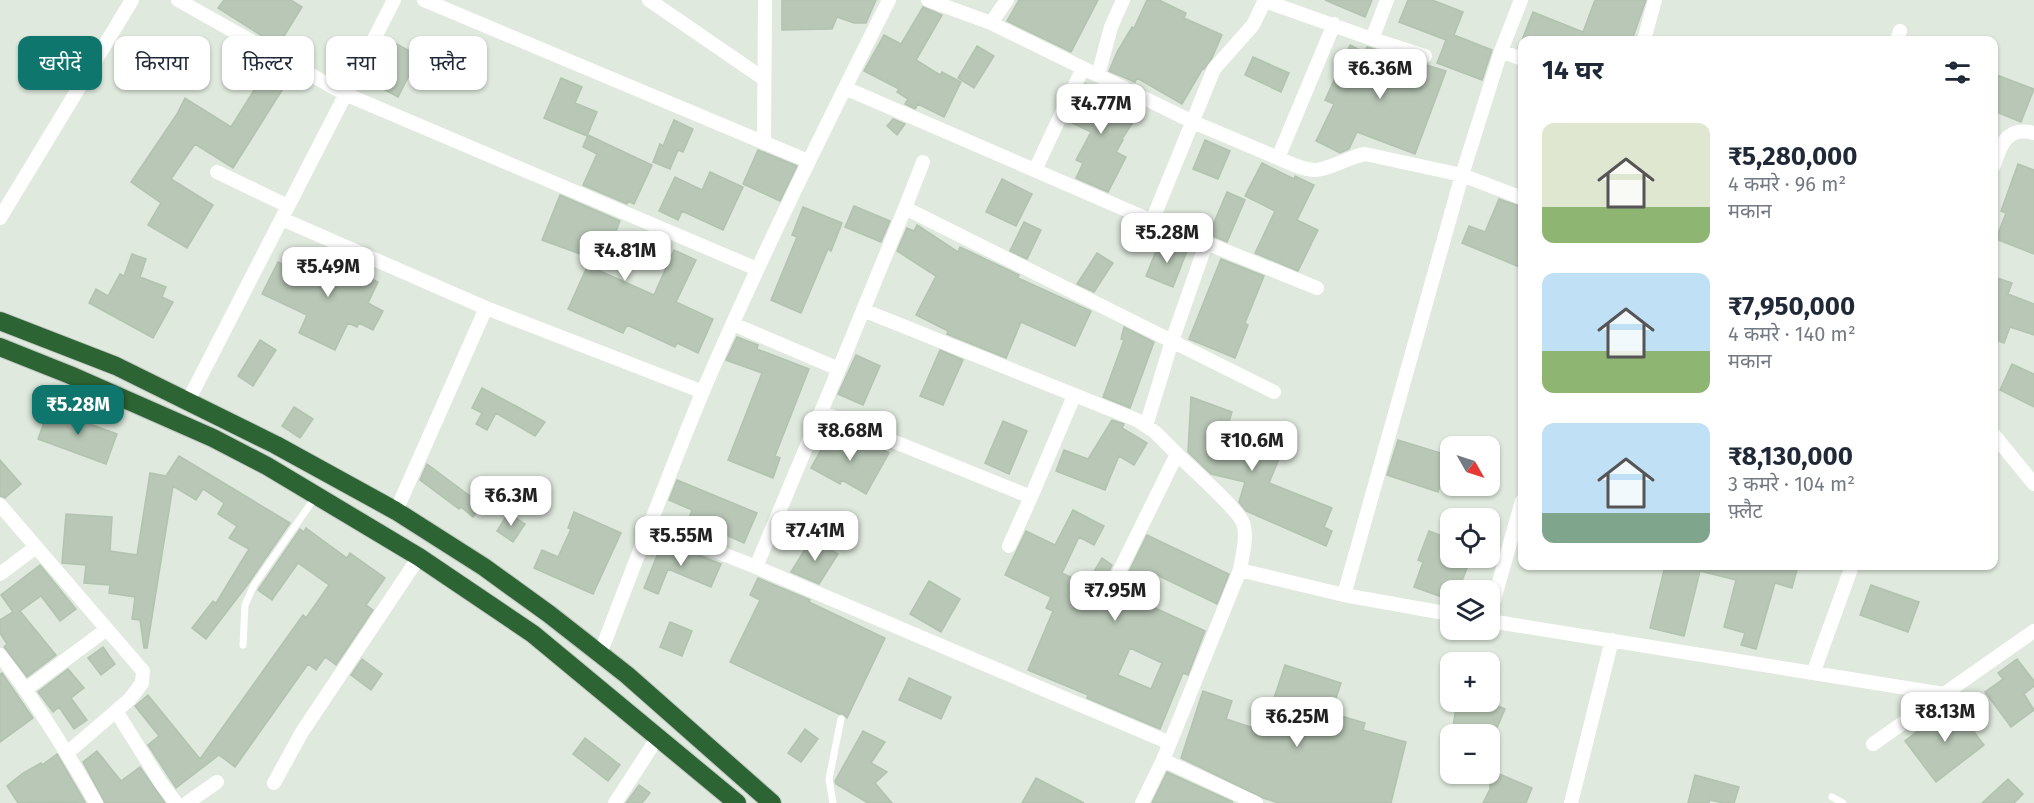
<!DOCTYPE html>
<html lang="hi">
<head>
<meta charset="utf-8">
<style>
	body { margin:0; font-family:"Fira Sans","Noto Sans Devanagari",sans-serif; background:#f6f6f7; color:#1f2937; height:100vh; display:flex; flex-direction:column; font-size:22px; white-space:nowrap }
	* { box-sizing:border-box; margin:0 }
	p { font-size:20px; color:#747a83 }
	.icon { flex:none; width:33px; height:33px; fill:none; stroke:currentColor; stroke-width:2; stroke-linecap:round; stroke-linejoin:round }
	.map { position:relative; flex:1; overflow:hidden }
	.drawer { position:absolute; left:1518px; top:36px; width:480px; height:534px; display:flex; flex-direction:column; background:#fff; border-radius:12px; box-shadow:0 2px 4px #0004 }
	.drawer>* { flex:none }
	.hud { position:absolute; left:18px; top:36px; width:570px; height:54px; display:flex; gap:12px }
	.needle { width:39px; rotate:129deg }
	.buttons { position:absolute; left:1440px; top:436px; display:grid; gap:12px }
	.buttons a { display:grid; place-items:center; width:60px; height:60px; border-radius:12px; background:#fff; box-shadow:0 2px 4px #0004; font-size:30px }
	.price { position:absolute; translate:-50% -51px; padding:0 14px; border-radius:12px; background:#fff; color:#222; font-size:20px; line-height:39px; filter:drop-shadow(0 2px 3px #0008) }
	.price::after { content:''; position:absolute; left:50%; top:36px; width:18px; height:14px; margin-left:-9px; background:inherit; clip-path:polygon(0 0,100% 0,50% 100%) }
	.price.selected { background:#0f766e; color:#fff }
	ul { padding:0; list-style:none }
	li { display:flex; align-items:center; gap:18px; height:150px; padding:0 24px }
	li span { display:grid; place-items:center; flex:none; width:168px; height:120px; border-radius:12px; color:#555 }
	li>.icon { margin-inline-start:auto }
	span .icon { width:72px; height:72px; fill:#fffc; stroke-width:1 }
	li b { font-size:26px }
	h2 { display:flex; justify-content:space-between; align-items:center; height:72px; padding:0 24px; font-size:26px }
	.pill { padding:0 21px; border-radius:12px; background:#fff; box-shadow:0 2px 4px #0004; font-size:21px; line-height:54px }
	.pill.selected { background:#0f766e; color:#fff }
	.map>svg:first-child { display:block }
</style>
</head>
<body>
<div class="map">
<svg width="2034" height="803" viewBox="0 0 2034 803">
	<rect width="100%" height="100%" fill="#dfe9dd"/>
	<path fill="#b8c7b6" stroke="#b2c3b0" stroke-width="1.5" fill-rule="evenodd" d="M224 0H291L302 7 278 46 218 8Z
		M782 0H876L866 23H854L837 17 832 29 782 30Z
		M1019 0H1098L1071 52 1007 21Z
		M1147 0H1159L1186 13 1184 18 1222 35 1212 58 1204 69 1203 68 1182 104 1137 78 1135 82 1109 71 1117 52 1132 27 1134 28Z
		M1325 0H1372L1365 17Z
		M1408 0H1432L1463 12 1454 35 1492 50 1482 80 1437 63 1446 40 1399 22Z
		M1595 0H1646L1632 40H1522L1533 12 1583 32Z
		M923 7 942 15 916 60 940 75 942 72 961 82 944 117 918 104 915 109 905 104 908 99 897 92 899 89 864 71 884 35 901 44Z
		M389 40 419 56 398 97 368 81Z
		M1350 45 1364 52 1367 47 1446 71 1415 154 1357 132 1349 149 1340 153 1316 141 1334 104 1325 100Z
		M977 46 994 56 974 88 958 78Z
		M451 55 464 61 457 79 443 74Z
		M1253 57 1289 73 1281 92 1245 75Z
		M271 63 291 76 233 168 195 144 171 179 213 205 187 248 148 225 161 203 131 182 177 114 185 98 231 127Z
		M1994 74 2034 89 2021 122 1994 111Z
		M561 78 582 87 575 103 597 112 587 136 544 118Z
		M1085 84 1101 92 1102 89 1139 113 1122 139 1123 140 1116 152 1126 157 1108 192 1076 178 1083 163 1076 160 1091 132 1068 121Z
		M893 119 905 124 897 135 887 126Z
		M674 120 693 129 683 152 678 150 670 169 653 162 660 144 663 146Z
		M588 135 652 165 634 204 628 201 627 204 583 185 597 154 583 147Z
		M1205 140 1230 151 1218 179 1193 169Z
		M758 150 797 166 780 201 743 184Z
		M1262 163 1294 179 1295 176 1314 185 1297 220 1318 230 1298 271 1255 253 1275 211 1245 196Z
		M2018 164 2034 170V254L1996 239 2006 213 2001 211Z
		M710 172 743 187 723 230 682 211 678 220 659 211 675 177 702 190Z
		M1002 179 1032 194 1016 226 986 212Z
		M1227 192 1245 200 1227 242 1209 234Z
		M560 195 620 221 600 271 654 295 674 250 696 260 676 302 713 319 698 353 677 343 675 347 627 325 623 333 568 309 591 258 542 240Z
		M1499 199 1522 207V268L1462 243 1469 226 1485 232Z
		M854 206 890 221 881 242 845 227Z
		M803 207 842 223 831 251 828 249 801 313 771 300 797 237 792 235Z
		M1024 222 1041 230 1027 259 1010 251Z
		M917 225 958 252 960 247 1019 275 1018 278 1091 311 1075 346 1021 322 1006 358 947 334 948 331 916 315 936 276 897 251 907 228 914 231Z
		M1160 241 1187 251 1173 287 1146 276Z
		M333 251 372 268 368 277 378 282 368 303 383 311 373 330 359 323 357 327 348 323 335 350 299 333 307 315 262 294 278 262 320 281Z
		M1097 253 1113 263 1094 292 1077 284Z
		M132 254 146 259 140 277 166 287 162 297 173 302 153 338 89 303 96 289 108 296 120 274 124 276Z
		M1221 259 1264 276 1245 323 1248 325 1235 358 1189 339Z
		M1994 277 2012 283 2008 294 2034 304V335L2010 327 2004 343 1994 339Z
		M1124 327 1154 342 1130 408 1103 397 1124 340 1121 339Z
		M737 337 758 345 757 349 809 369 775 456 780 458 773 478 728 460 762 373 726 360Z
		M260 340 276 350 253 386 238 376Z
		M940 350 963 360 943 405 920 396Z
		M856 355 880 366 863 405 838 394Z
		M2012 364 2034 374V407L2000 390Z
		M482 388 514 405 545 422 535 436 496 413 487 430 476 424 482 413 472 408Z
		M1191 397 1232 412 1228 425 1284 447 1269 483 1332 508 1324 527 1332 531 1326 546 1246 511 1239 502 1245 482 1211 474 1188 452Z
		M294 407 313 419 300 438 282 426Z
		M49 409 117 434 106 464 38 439Z
		M1112 420 1124 424 1122 428 1147 443 1134 465 1119 456 1105 490 1056 471 1064 450 1088 459Z
		M1003 421 1027 431 1009 474 985 463Z
		M831 432 861 448 866 440 889 453 866 494 842 480 840 484 811 468Z
		M1398 440 1450 456 1438 492 1387 475Z
		M179 456 290 523 248 584 206 639 192 628 213 601 216 603 249 549 229 538 237 526 218 514 224 503 203 489 196 500 173 486 147 648H144L140 620 132 619 135 597 109 593 110 585 84 583 86 565 62 563 66 514 112 517 110 551 137 555 150 473 166 476Z
		M0 460 21 484 5 498 0 496Z
		M427 464 470 496 475 489 487 498 473 517 461 507 459 509 420 480Z
		M677 480 757 513 744 543 717 531 713 540 685 529 692 510 669 500Z
		M1073 510 1104 526 1094 545 1079 537 1062 573 1086 585 1102 558 1112 565 1101 590 1102 594 1107 598H1114L1118 594 1147 535 1229 574 1217 604 1155 574 1142 602 1205 631 1188 675 1183 673 1160 729 1087 698 1088 695 1028 670 1053 611 1046 608 1051 597 1005 575 1026 531 1055 545ZM1130 648 1162 663 1151 689 1118 675Z
		M574 512 621 533 593 594 534 568 542 550 558 557 571 529 568 528Z
		M508 513 525 524 513 542 497 531Z
		M306 528 347 558 350 553 385 578 366 605 373 610 336 665 325 657 316 670 308 664 235 767 219 755 176 788 148 745 159 736 135 706 148 695 200 759 303 615 306 618 329 585 298 563 272 600 258 590 300 529 304 532Z
		M1429 531 1450 539V558H1471L1458 591H1450V600L1414 587 1423 562 1418 560Z
		M812 538 838 554 819 584 791 572Z
		M663 541 721 564 711 587 668 569 658 594 644 588Z
		M40 565 76 609 60 621 41 596 20 611 56 655 27 677 4 647 7 644 0 633V620L13 612 1 595Z
		M1665 566H1798L1792 588 1775 583 1756 649 1741 645 1745 633 1724 627 1736 580 1700 571 1684 636 1650 628Z
		M758 578 810 600 809 602 885 638 847 718 843 714H839L730 662 760 600 750 595Z
		M929 581 960 599 941 632 910 614Z
		M1871 585 1919 602 1908 632 1860 615Z
		M670 622 692 631 682 656 660 647Z
		M103 647 115 664 101 675 88 658Z
		M362 659 382 674 371 690 351 675Z
		M2017 659 2034 681V686L2024 694 2034 710 2011 727 1985 692 2003 679 1998 673Z
		M1285 665 1341 683 1331 713 1365 723 1363 730 1406 742 1391 803H1279L1263 798 1181 758 1203 691 1232 701 1226 719 1263 731Z
		M68 669 84 688 71 698 87 720 74 729 59 707 53 712 38 692Z
		M2 673 33 718 0 742V674Z
		M909 678 951 697 941 719 899 700Z
		M1491 703 1505 709 1494 735H1477L1480 729 1453 726 1456 708 1488 711Z
		M1953 704 1984 745 1936 782 1905 741Z
		M805 729 818 739 801 762 788 753Z
		M863 731 885 742 871 763 887 772 875 783 892 803H868L836 784 835 781Z
		M585 738 620 765 608 781 573 754Z
		M97 751 121 781 140 767 165 803H105L83 762Z
		M57 754 85 802 18 803 7 786 23 773 41 763 42 765Z
		M1490 770 1532 788 1526 803H1483L1490 789Z
		M1167 772 1233 802 1152 803Z
		M1695 775 1739 787 1734 803H1723L1710 800 1709 803H1688Z
		M1036 778 1084 803H1022Z
		M2008 779 2023 794 2014 803H1982Z
		M639 785 650 793 642 803H626Z"/>
	<g fill="none" stroke-linecap="round" stroke-linejoin="round">
		<defs>
			<path id="highway" d="M0 321 116 366 276 445 396 511 484 567 549 614 627 675 772 803
				M0 347 70 375 213 438 267 466 419 557 533 634 737 803"/>
		</defs>
		<use href="#highway" stroke="#c0c7c1" stroke-width="20"/>
		<path stroke="#fff" stroke-width="7" d="M243 645 245 605 254 585 316 496
			M1832 797 1843 803
			M833 803 829 779 841 719"/>
		<path stroke="#fff" stroke-width="14" d="M178 0 345 94 757 269
			M424 0 808 161
			M649 0 764 79
			M928 0 991 23 1007 0
			M1265 1 1372 39 1387 0
			M991 23 1193 122 1278 158 1334 24
			M1372 39 1425 56
			M1644 40 1655 0
			M1897 40 1900 31
			M1501 51 1522 59
			M1098 75 1111 27 1123 0
			M845 88 1152 221 1214 69 1253 25 1265 0
			M764 143 765 0
			M1278 158C1289 163 1303 170 1315 170 1328 170 1349 157 1365 154L1462 175 1522 198
			M1994 165C2001 144 2007 126 2034 133
			M1035 170 1083 68
			M217 172 288 206
			M905 208 923 162
			M0 218 132 0
			M282 219 486 308 703 392
			M1152 221 1317 288
			M863 310 1137 420 1155 432 1177 454
			M733 324 839 369 905 208 1274 392
			M188 401 394 0
			M821 412 1031 497 1074 396
			M1146 426 1172 341 1206 244
			M1994 435 2034 484
			M0 505 143 671 142 683 130 699 67 753
			M396 511 486 308
			M650 525 756 567 1170 743
			M1009 546 1031 497
			M756 567 839 369
			M1240 570 1163 760 1256 803
			M0 574 36 547
			M1110 590 1177 454C1190 467 1238 509 1243 523 1248 536 1242 556 1240 570L1344 595 1462 175 1501 51 1521 0
			M1344 595 1450 614
			M1490 614 1522 501
			M1490 621 1944 694 2034 631
			M600 654C634 566 667 478 703 391 760 258 824 129 889 0
			M0 655C36 702 67 752 96 803
			M1814 671 1852 566
			M26 689 107 629
			M116 711 161 783 176 803
			M1873 744 1944 694
			M274 783 302 732 419 557
			M187 803 217 782
			M615 803 658 737
			M1142 803 1163 760
			M1571 803 1612 640"/>
		<use href="#highway" stroke="#2c6433" stroke-width="18"/>
	</g>
</svg>
<div class="buttons">
<a><svg class="needle" viewBox="-14 -14 28 28"><path d="M0-13l5 13h-10z" fill="#e53935"/><path d="M0 13l5-13h-10z" fill="#747a83"/></svg></a>
<a><svg class="icon" aria-label="locate" viewBox="0 0 24 24"><circle cx="12" cy="12" r="6"/><path d="M12 2v4M12 18v4M2 12h4M18 12h4"/></svg></a>
<a><svg class="icon" aria-label="layers" viewBox="0 0 24 24"><path d="M12 4l9 5-9 5-9-5zM3 14l9 5 9-5"/></svg></a>
<a>+</a>
<a>−</a>
</div>
<b class="price" style="left:1380px;top:100px">₹6.36M</b>
<b class="price" style="left:1101px;top:135px">₹4.77M</b>
<b class="price" style="left:1167px;top:264px">₹5.28M</b>
<b class="price" style="left:625px;top:282px">₹4.81M</b>
<b class="price" style="left:328px;top:298px">₹5.49M</b>
<b class="price selected" style="left:78px;top:436px">₹5.28M</b>
<b class="price" style="left:850px;top:462px">₹8.68M</b>
<b class="price" style="left:1252px;top:472px">₹10.6M</b>
<b class="price" style="left:511px;top:527px">₹6.3M</b>
<b class="price" style="left:815px;top:562px">₹7.41M</b>
<b class="price" style="left:681px;top:567px">₹5.55M</b>
<b class="price" style="left:1115px;top:622px">₹7.95M</b>
<b class="price" style="left:1945px;top:743px">₹8.13M</b>
<b class="price" style="left:1297px;top:748px">₹6.25M</b>
<div class="hud">
<a class="pill selected">खरीदें</a>
<a class="pill">किराया</a>
<a class="pill">फ़िल्टर</a>
<a class="pill">नया</a>
<a class="pill">फ़्लैट</a>
</div>
<section class="drawer">
<h2>14 घर<svg class="icon" aria-label="filters" viewBox="0 0 24 24"><path d="M4 7h16M4 17h16"/><circle cx="9" cy="7" r="2"/><circle cx="15" cy="17" r="2"/></svg></h2>
<ul>
<li><span style="background:linear-gradient(#dfe7d0 70%,#8fb573 0)"><svg class="icon" aria-label="home" viewBox="0 0 24 24"><path d="M3 11l9-7 9 7M6 9v11h12V9"/></svg></span><div><b>₹5,280,000</b><p>4 कमरे · 96 m²</p><p>मकान</p></div></li>
<li><span style="background:linear-gradient(#bfe0f5 65%,#8fb573 0)"><svg class="icon" aria-label="home" viewBox="0 0 24 24"><path d="M3 11l9-7 9 7M6 9v11h12V9"/></svg></span><div><b>₹7,950,000</b><p>4 कमरे · 140 m²</p><p>मकान</p></div></li>
<li><span style="background:linear-gradient(#bfe0f5 75%,#7fa58c 0)"><svg class="icon" aria-label="home" viewBox="0 0 24 24"><path d="M3 11l9-7 9 7M6 9v11h12V9"/></svg></span><div><b>₹8,130,000</b><p>3 कमरे · 104 m²</p><p>फ़्लैट</p></div></li>
</ul>
</section>
</div>
</body>
</html>
